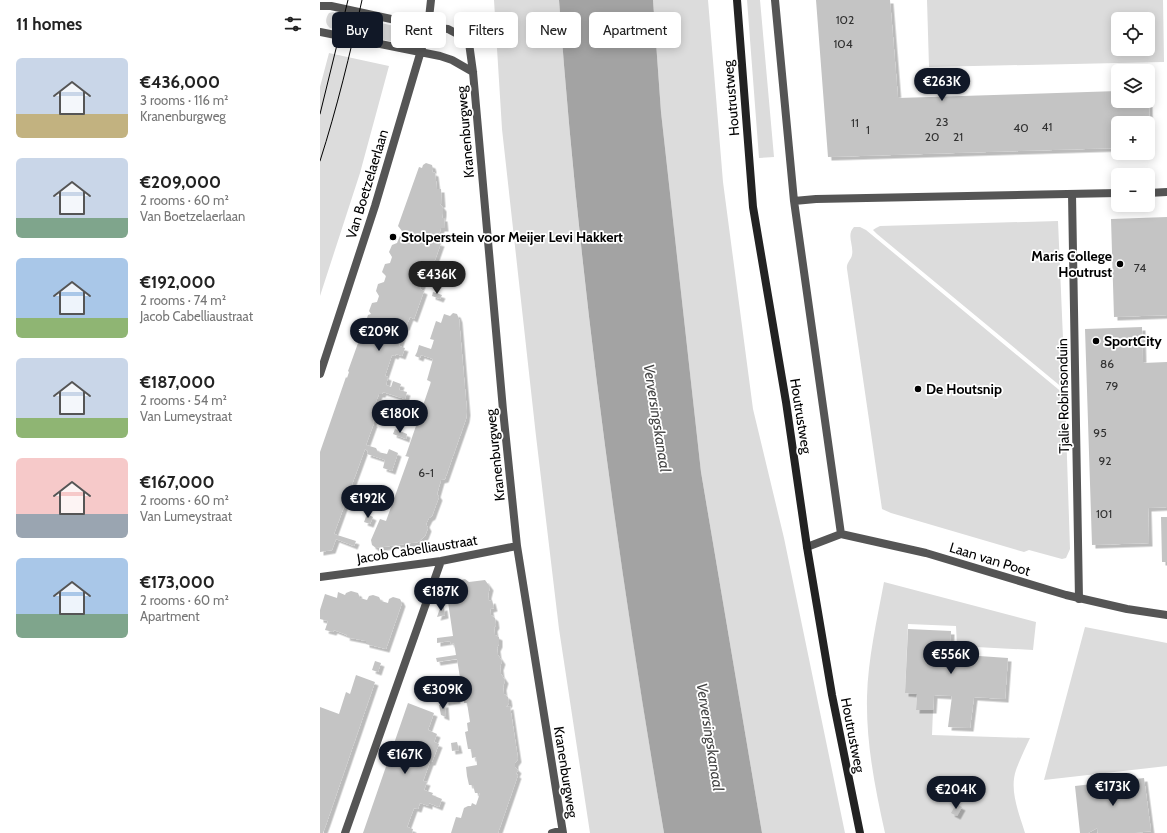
<!DOCTYPE html>
<html lang="en">
<head>
<meta charset="utf-8">
<style>
	body { margin:0; font-family:Cabin,sans-serif; background:#f6f6f6; color:#222; height:100vh; display:flex; flex-direction:column; font-size:15px; white-space:nowrap }
	* { box-sizing:border-box; margin:0 }
	p { font-size:13px; color:#767676 }
	.icon { flex:none; width:22px; height:22px; fill:none; stroke:currentColor; stroke-width:2; stroke-linecap:round; stroke-linejoin:round }
	.map { position:relative; flex:1; overflow:hidden }
	.sheet { display:flex; flex-direction:column; background:#fff; width:320px }
	.sheet>* { flex:none }
	.top-card { position:absolute; left:12px; top:12px; width:380px; height:36px; display:flex; gap:8px }
	.buttons { position:absolute; left:791px; top:12px; display:grid; gap:8px }
	.buttons a { display:grid; place-items:center; width:44px; height:44px; border-radius:6px; background:#fff; box-shadow:0 2px 10px #0003; font-size:20px }
	.price { position:absolute; translate:-50% -34px; padding:0 9px; border-radius:14px; background:#111827; color:#fff; font-size:13px; line-height:26px; filter:drop-shadow(0 1px 2px #0008) }
	.price::after { content:''; position:absolute; left:50%; top:24px; width:12px; height:9px; margin-left:-6px; background:inherit; clip-path:polygon(0 0,100% 0,50% 100%) }
	.price.selected { background:#222; color:#fff }
	ul { padding:0; list-style:none }
	li { display:flex; align-items:center; gap:12px; height:100px; padding:0 16px }
	li span { display:grid; place-items:center; flex:none; width:112px; height:80px; border-radius:6px; color:#555 }
	li>.icon { margin-inline-start:auto }
	span .icon { width:48px; height:48px; fill:#fffc; stroke-width:1 }
	li b { font-size:17px }
	h2 { display:flex; justify-content:space-between; align-items:center; height:48px; padding:0 16px; font-size:17px }
	.pill { padding:0 14px; border-radius:6px; background:#fff; box-shadow:0 2px 10px #0003; font-size:14px; line-height:36px }
	.pill.selected { background:#111827; color:#fff }
	main { display:flex; flex:1; min-height:0 }
	.map>svg:first-child { display:block }
</style>
</head>
<body>
<main>
<section class="sheet">
<h2>11 homes<svg class="icon" aria-label="filters" viewBox="0 0 24 24"><path d="M4 7h16M4 17h16"/><circle cx="9" cy="7" r="2"/><circle cx="15" cy="17" r="2"/></svg></h2>
<ul>
<li><span style="background:linear-gradient(#c9d6e8 70%,#c2b280 0)"><svg class="icon" aria-label="home" viewBox="0 0 24 24"><path d="M3 11l9-7 9 7M6 9v11h12V9"/></svg></span><div><b>€436,000</b><p>3 rooms · 116 m²</p><p>Kranenburgweg</p></div></li>
<li><span style="background:linear-gradient(#c9d6e8 75%,#7fa58c 0)"><svg class="icon" aria-label="home" viewBox="0 0 24 24"><path d="M3 11l9-7 9 7M6 9v11h12V9"/></svg></span><div><b>€209,000</b><p>2 rooms · 60 m²</p><p>Van Boetzelaerlaan</p></div></li>
<li><span style="background:linear-gradient(#a9c7e8 75%,#8fb573 0)"><svg class="icon" aria-label="home" viewBox="0 0 24 24"><path d="M3 11l9-7 9 7M6 9v11h12V9"/></svg></span><div><b>€192,000</b><p>2 rooms · 74 m²</p><p>Jacob Cabelliaustraat</p></div></li>
<li><span style="background:linear-gradient(#c9d6e8 75%,#8fb573 0)"><svg class="icon" aria-label="home" viewBox="0 0 24 24"><path d="M3 11l9-7 9 7M6 9v11h12V9"/></svg></span><div><b>€187,000</b><p>2 rooms · 54 m²</p><p>Van Lumeystraat</p></div></li>
<li><span style="background:linear-gradient(#f6c9c9 70%,#9aa5b1 0)"><svg class="icon" aria-label="home" viewBox="0 0 24 24"><path d="M3 11l9-7 9 7M6 9v11h12V9"/></svg></span><div><b>€167,000</b><p>2 rooms · 60 m²</p><p>Van Lumeystraat</p></div></li>
<li><span style="background:linear-gradient(#a9c7e8 70%,#7fa58c 0)"><svg class="icon" aria-label="home" viewBox="0 0 24 24"><path d="M3 11l9-7 9 7M6 9v11h12V9"/></svg></span><div><b>€173,000</b><p>2 rooms · 60 m²</p><p>Apartment</p></div></li>
</ul>
</section>
<div class="map">
<svg width="847" height="833" viewBox="0 0 847 833">
	<defs>
		<filter id="shadow"><feDropShadow dx="3.5" dy="3.5" stdDeviation="0" flood-color="#0004"/></filter>
	</defs>
	<rect width="100%" height="100%" fill="#fff"/>
	<path fill="#dcdcdc" fill-rule="evenodd" d="M174 0H239C259 279 297 557 344 833H270L239 629 216 436 182 129Z
		M333 0H388L403 182 433 409 464 538 525 833H442L381 472 341 112Z
		M427 0H440L454 157 439 158Z
		M607 0H843L844 62 609 67ZM798 19H828V49H798Z
		M13 12 96 31C95 38 95 44 87 45L10 28C5 24 5 19 9 13Z
		M9 53 69 66 40 173 0 296V87Z
		M738 221 745 386 744 389 557 234 553 230 556 228 560 226Z
		M534 227H540L546 230 744 394 745 397 750 549 746 558 742 559 709 550 704 552 571 513 562 509 527 269C526 263 531 260 532 255 534 245 526 235 534 227Z
		M564 582 716 622 713 650 637 646 636 626 588 624 585 693 597 694 596 710H613L612 735 710 738C705 749 700 759 696 770 689 790 699 813 705 833H565C555 788 546 743 547 697 548 658 557 620 564 582Z
		M765 627 847 643V766L724 780Z"/>
	<path fill="#a3a3a3" d="M239 0H333L341 112 381 472 442 833H344C297 558 259 278 239 0Z"/>
	<path fill="#c4c4c4" filter="url(#shadow)" d="M496 0H570L578 98 798 91V101H829L830 147H828V123H798V148L508 157Z
		M106 163 112 165 113 169 112 172 115 173 117 189H121L122 204H120L123 208V213L122 218H124L125 228H121L117 242 121 243 108 280 104 279 100 289 104 291 94 319 90 317 86 327H85L79 346 85 348 82 356 76 354 75 356 72 355 65 376 68 377 66 385 71 387 73 381 81 384 79 390 87 392 85 399 63 392 62 394H59L52 412 56 413 53 423H54L46 445 56 448 58 452 67 454 69 449 78 453 72 471 63 468 65 460 47 454 48 451 45 449 14 534 36 541 34 546 16 539 12 550 0 552V452L26 377 27 378 29 372 28 371 42 332 43 333 45 327H44L48 315 51 314 49 311 52 303 57 302 59 296 56 291 58 284 64 282 66 276 62 272 65 264 70 263 72 257 69 252 72 245 77 243 82 231 78 226 99 167 102 168 103 165Z
		M847 217V315L794 317 791 219Z
		M118 272 129 275 127 281 116 278Z
		M113 292 122 295 120 299 112 296Z
		M133 313 137 314 139 319 147 412 146 419 125 479 121 480 117 494 119 497 112 516 109 518 106 524 108 528 105 536 98 542 56 548 52 545 51 540 60 519 66 521 89 457 85 456 86 455 111 382 107 380 113 359 101 355 100 358 95 356 97 352 99 345 111 349 114 340 110 339 116 321 121 323 124 314 130 316Z
		M822 327 823 363 847 362V507L828 508 829 543 772 545 765 329Z
		M75 429 87 434 86 439 73 434Z
		M56 486 63 489 59 499 52 496Z
		M44 497 51 499 47 509 40 507Z
		M47 514 53 517 50 524 44 522Z
		M841 517H847V562H842Z
		M145 579 149 582 165 580 170 587 168 595 169 601 172 600 174 608 170 609 171 615 175 618 176 625 174 628 175 635 179 637V644L177 648 178 655 182 661 180 667 181 674 185 680 183 687 184 694 188 697 189 703 186 707 190 706 198 759 195 763V767L198 770 196 774 198 775 178 833H131L136 817 141 818 144 808 148 806H151L152 803 156 805 160 793H155L153 785H149L147 776 146 767 157 765 156 757 152 758 151 749H148L145 732 148 731 147 723 150 722 147 703H144L137 659 117 662 116 658 136 655 134 643 131 644 130 641 117 643V638L133 636 128 602 136 600 134 584 136 581Z
		M31 591 38 593 40 598 47 600 49 596 53 595 59 597 61 601 68 603 69 599 73 597 80 599 82 603 66 649 46 644V641L26 637 27 635 14 630 13 632 5 630 8 621 0 619V610L5 594 17 598 18 592 25 595 26 593Z
		M124 607 125 615 117 617 120 608Z
		M588 629 631 631 630 654 688 658 685 699 654 697 650 728 628 727 632 696 614 695 613 710H596L597 694 585 693Z
		M55 661 61 663 58 672 52 670Z
		M36 675 55 682 7 822 3 833H0V707L19 714 26 692 30 694Z
		M136 694 137 700 125 702 124 696Z
		M88 703 114 713 108 730 117 734 114 742 119 744 112 762H110L103 781 107 782 104 790 113 793 112 795 122 799 119 807 109 803V806L100 803 98 809 94 808 87 827 93 829 92 833H43Z
		M125 704 126 717 121 715 119 705Z
		M137 742 139 750 132 751 131 743Z
		M824 778 831 831 815 833H778L777 828 768 833H760L755 786Z
		M636 804 642 807 637 816 631 813Z"/>
	<g fill="none" stroke-linecap="round" stroke-linejoin="round">
		<path stroke="#555" stroke-width="8" d="M752 194 759 599"/>
		<path stroke="#555" stroke-width="8" d="M455 0 474 201 521 534
			M0 6H11L108 27 128 29 145 38 149 43 153 72 183 410 197 546 243 833
			M0 32 120 56 132 60 153 72
			M828 193 847 192
			M474 201 496 199 798 193
			M0 374 55 206 108 27 111 0
			M487 547 521 534 606 553 746 595 807 609 847 615
			M0 577 121 561 197 546
			M25 833 121 561
			M232 833 242 830"/>
		<path stroke="#222" stroke-width="8" d="M417 0 433 207 466 402 487 547 512 695 540 833"/>
		<path stroke="#000" stroke-width="1" d="M0 114 28 0
			M0 161C17 108 30 54 42 0"/>
	</g>
	<g fill="#000" stroke="#fff" stroke-width="1.5">
		<circle cx="73" cy="237" r="4"/>
		<circle cx="800" cy="264" r="4"/>
		<circle cx="776" cy="341" r="4"/>
		<circle cx="598" cy="389" r="4"/>
	</g>
	<g text-anchor="middle" dominant-baseline="central" stroke-width="3.5" stroke-linejoin="round" paint-order="stroke">
		<g font-size="12" fill="#313131">
			<text x="525" y="19">102</text>
			<text x="523" y="43">104</text>
			<text x="622" y="121">23</text>
			<text x="535" y="122">11</text>
			<text x="727" y="126">41</text>
			<text x="701" y="127">40</text>
			<text x="548" y="129">1</text>
			<text x="612" y="136">20</text>
			<text x="638" y="136">21</text>
			<text x="820" y="267">74</text>
			<text x="787" y="363">86</text>
			<text x="792" y="385">79</text>
			<text x="780" y="432">95</text>
			<text x="785" y="460">92</text>
			<text x="106" y="472">6-1</text>
			<text x="784" y="513">101</text>
		</g>
		<g font-size="14" fill="#000" stroke="#fff">
			<text transform="translate(411 98) rotate(-95)">Houtrustweg</text>
			<text transform="translate(145 132) rotate(-95)">Kranenburgweg</text>
			<text transform="translate(47 184) rotate(-73)">Van Boetzelaerlaan</text>
			<text transform="translate(743 396) rotate(-91)">Tjalie Robinsonduin</text>
			<text transform="translate(481 416) rotate(81)">Houtrustweg</text>
			<text transform="translate(175 455) rotate(-96)">Kranenburgweg</text>
			<text transform="translate(97 549) rotate(-9)">Jacob Cabelliaustraat</text>
			<text transform="translate(670 559) rotate(17)">Laan van Poot</text>
			<text transform="translate(533 735) rotate(79)">Houtrustweg</text>
			<text transform="translate(246 772) rotate(81)">Kranenburgweg</text>
		</g>
		<g font-size="14" font-weight="bold" fill="#000" stroke="#fff" text-anchor="start">
			<text x="81" y="237">Stolperstein voor Meijer Levi Hakkert</text>
			<text x="792" y="256" text-anchor="end">Maris College<tspan x="792" dy="16">Houtrust</tspan></text>
			<text x="784" y="341">SportCity</text>
			<text x="606" y="389">De Houtsnip</text>
		</g>
		<g font-size="15" font-style="italic" fill="#444" stroke="#fff">
			<text transform="translate(337 418) rotate(81)">Verversingskanaal</text>
			<text transform="translate(390 737) rotate(81)">Verversingskanaal</text>
		</g>
	</g>
</svg>
<div class="buttons">
<a><svg class="icon" aria-label="locate" viewBox="0 0 24 24"><circle cx="12" cy="12" r="6"/><path d="M12 2v4M12 18v4M2 12h4M18 12h4"/></svg></a>
<a><svg class="icon" aria-label="layers" viewBox="0 0 24 24"><path d="M12 4l9 5-9 5-9-5zM3 14l9 5 9-5"/></svg></a>
<a>+</a>
<a>−</a>
</div>
<b class="price" style="left:622px;top:102px">€263K</b>
<b class="price selected" style="left:117px;top:295px">€436K</b>
<b class="price" style="left:59px;top:352px">€209K</b>
<b class="price" style="left:80px;top:434px">€180K</b>
<b class="price" style="left:48px;top:519px">€192K</b>
<b class="price" style="left:121px;top:612px">€187K</b>
<b class="price" style="left:631px;top:675px">€556K</b>
<b class="price" style="left:123px;top:710px">€309K</b>
<b class="price" style="left:85px;top:775px">€167K</b>
<b class="price" style="left:793px;top:807px">€173K</b>
<b class="price" style="left:636px;top:810px">€204K</b>
<div class="top-card">
<a class="pill selected">Buy</a>
<a class="pill">Rent</a>
<a class="pill">Filters</a>
<a class="pill">New</a>
<a class="pill">Apartment</a>
</div>
</div>
</main>
</body>
</html>
